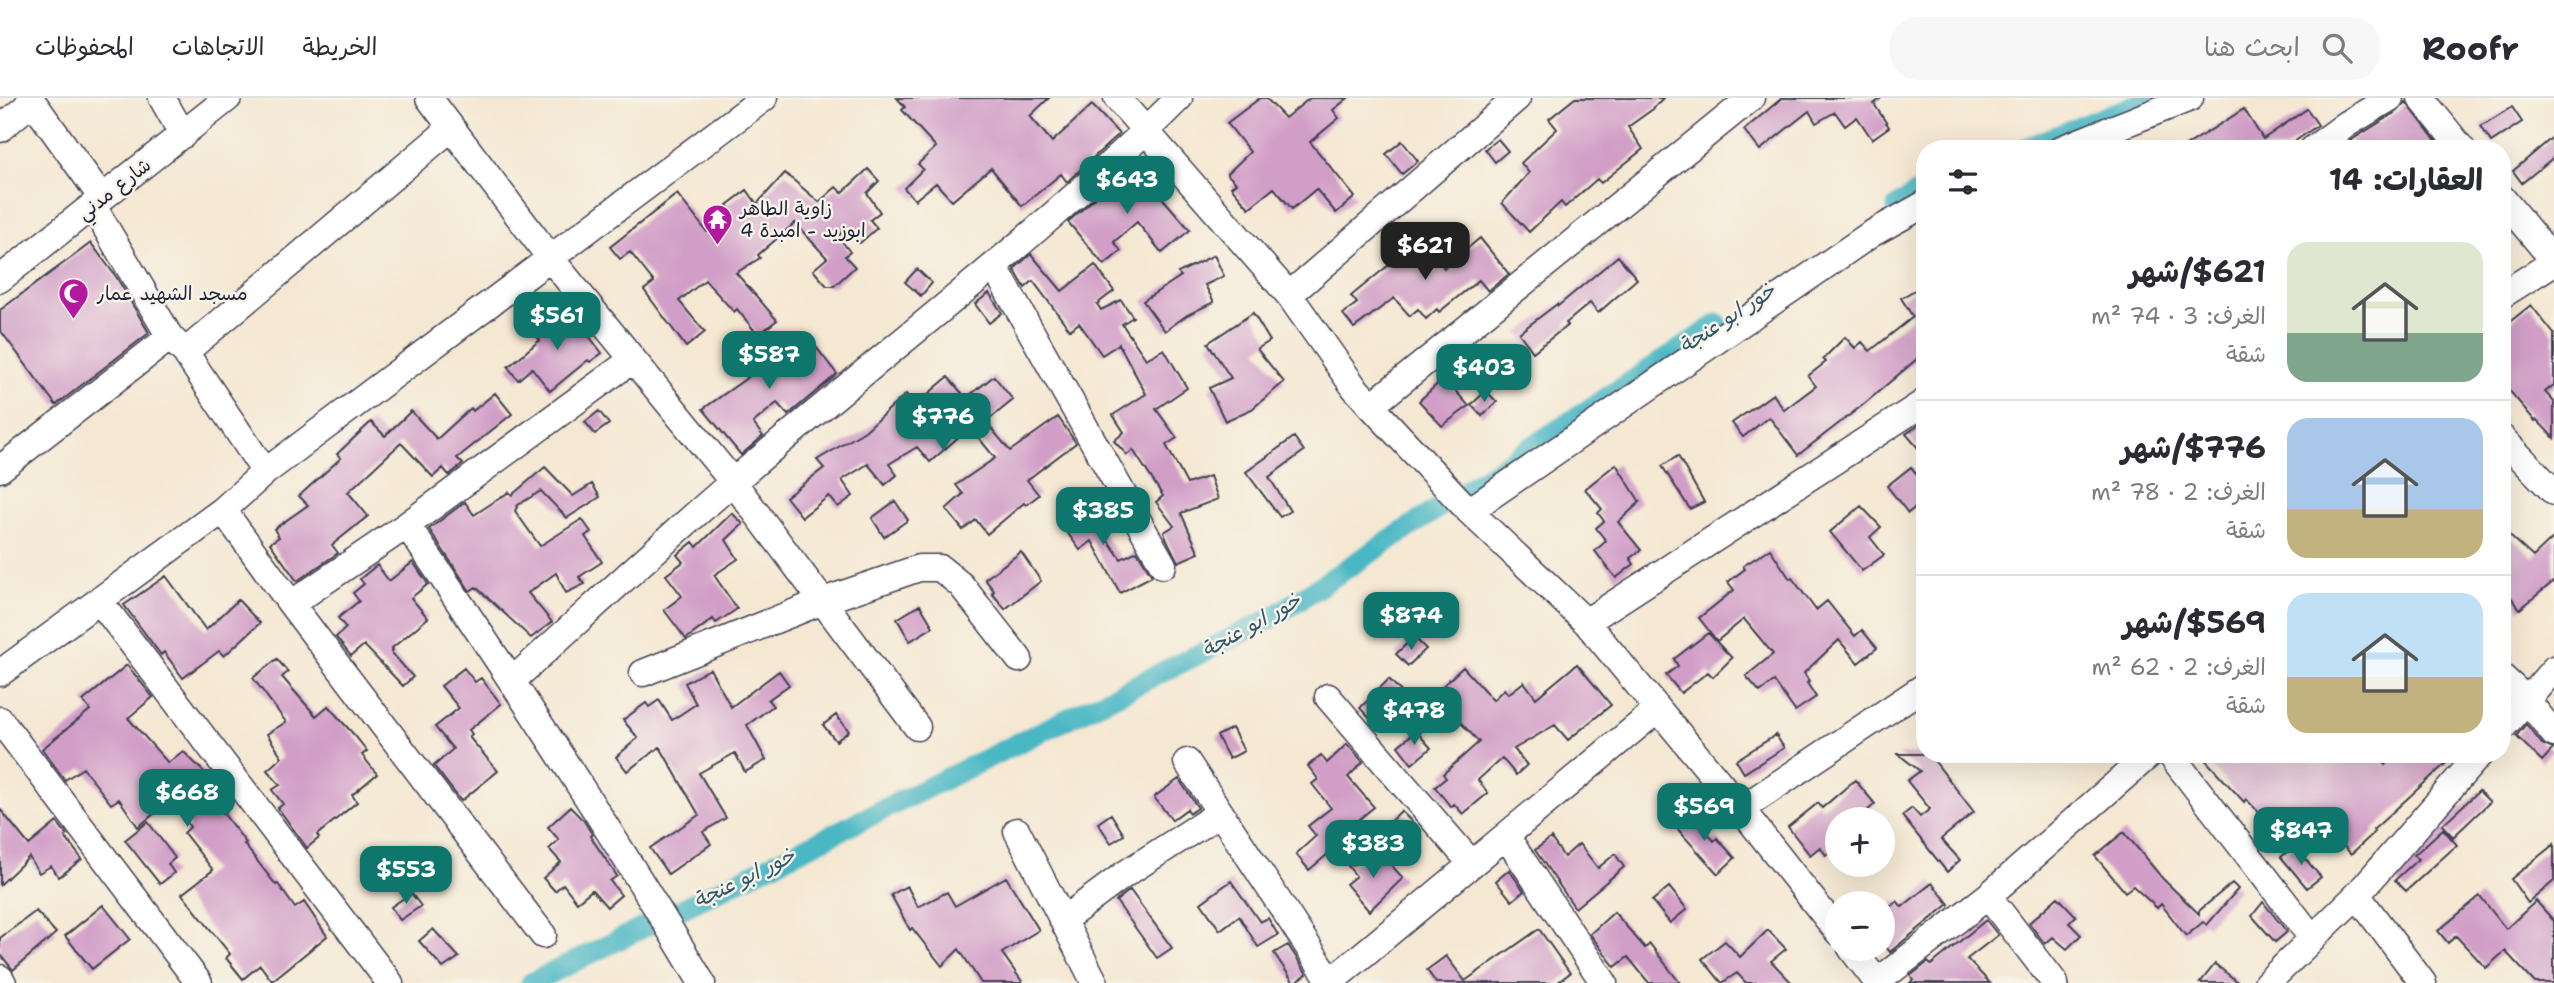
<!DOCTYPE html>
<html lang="ar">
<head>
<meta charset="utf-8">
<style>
	body { margin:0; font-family:"Shantell Sans","Playpen Sans Arabic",sans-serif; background:#f7f7f7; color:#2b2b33; direction:rtl; height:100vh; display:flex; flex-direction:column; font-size:26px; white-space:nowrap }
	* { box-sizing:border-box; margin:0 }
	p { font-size:23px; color:#7c7c81 }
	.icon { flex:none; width:38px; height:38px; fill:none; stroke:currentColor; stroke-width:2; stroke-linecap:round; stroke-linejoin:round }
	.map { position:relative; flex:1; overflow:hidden; direction:ltr }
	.sheet { position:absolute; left:1916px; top:42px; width:595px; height:623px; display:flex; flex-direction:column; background:#fff; border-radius:28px; box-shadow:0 7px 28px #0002; direction:rtl }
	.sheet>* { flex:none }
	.tools { position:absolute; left:1825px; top:709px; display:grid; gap:14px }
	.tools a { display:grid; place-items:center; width:70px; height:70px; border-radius:50%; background:#fff; box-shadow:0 7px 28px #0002; font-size:35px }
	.price { position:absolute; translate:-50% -60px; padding:0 16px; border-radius:14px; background:#0f766e; color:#fff; font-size:23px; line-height:46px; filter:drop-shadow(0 2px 4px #0008) }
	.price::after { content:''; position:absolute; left:50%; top:42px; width:21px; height:16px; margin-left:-10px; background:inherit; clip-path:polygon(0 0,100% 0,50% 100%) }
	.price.current { background:#222; color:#fff }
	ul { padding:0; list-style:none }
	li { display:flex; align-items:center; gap:21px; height:175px; padding:0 28px }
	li+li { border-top:2px solid #e1e1e2 }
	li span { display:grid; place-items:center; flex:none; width:196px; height:140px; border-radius:21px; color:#555 }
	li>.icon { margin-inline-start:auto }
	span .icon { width:84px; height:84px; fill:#fffc; stroke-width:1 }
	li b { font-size:30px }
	h2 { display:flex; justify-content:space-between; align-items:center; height:84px; padding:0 28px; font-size:30px }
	header { display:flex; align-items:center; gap:42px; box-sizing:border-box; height:98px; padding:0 35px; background:#fff; border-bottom:2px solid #e1e1e2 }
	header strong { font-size:33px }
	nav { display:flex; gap:38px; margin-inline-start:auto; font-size:24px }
	.search { width:490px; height:63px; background:#f7f7f7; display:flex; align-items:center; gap:18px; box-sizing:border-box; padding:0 24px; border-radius:28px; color:#7c7c81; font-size:26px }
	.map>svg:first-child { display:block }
</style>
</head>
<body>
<header>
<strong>Roofr</strong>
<div class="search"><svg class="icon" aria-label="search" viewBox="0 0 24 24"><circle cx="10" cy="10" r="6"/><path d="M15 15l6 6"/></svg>ابحث هنا</div>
<nav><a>الخريطة</a><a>الاتجاهات</a><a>المحفوظات</a></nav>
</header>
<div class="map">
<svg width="2554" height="885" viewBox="0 0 2554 885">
	<rect width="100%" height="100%" fill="#f7f3e8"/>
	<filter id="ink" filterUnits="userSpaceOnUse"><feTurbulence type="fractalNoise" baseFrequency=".0143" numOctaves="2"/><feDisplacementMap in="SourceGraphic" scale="14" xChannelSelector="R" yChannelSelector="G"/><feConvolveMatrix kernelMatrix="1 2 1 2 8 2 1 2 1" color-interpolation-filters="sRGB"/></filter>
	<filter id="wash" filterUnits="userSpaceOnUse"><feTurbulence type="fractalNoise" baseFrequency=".00686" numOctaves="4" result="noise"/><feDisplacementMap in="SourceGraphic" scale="28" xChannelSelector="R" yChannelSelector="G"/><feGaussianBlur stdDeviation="1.57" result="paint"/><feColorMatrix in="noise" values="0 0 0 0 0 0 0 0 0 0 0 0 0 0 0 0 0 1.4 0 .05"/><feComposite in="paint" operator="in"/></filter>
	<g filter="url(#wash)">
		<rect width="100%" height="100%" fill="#f5e8d3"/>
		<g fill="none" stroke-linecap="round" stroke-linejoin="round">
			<path stroke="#49b7c4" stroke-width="21" d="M2023 51 2153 0
				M1897 109 1925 90
				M531 885 1270 521 1718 226"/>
		</g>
		<g id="blocks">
			<path fill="#d19ec7" d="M897 0H1049L1030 18 1052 44 1092 7 1119 36 1067 84 1061 76 1022 108 991 70 952 103 936 85 915 102 904 90 923 71 918 66 936 49 902 12 905 9Z
				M1260 0H1266L1285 20 1310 0H1348L1333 12 1339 20 1310 44 1355 99 1336 115 1316 91 1292 111 1274 90 1249 110 1231 89 1236 85 1227 76 1250 54 1227 25Z
				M1575 0H1663L1653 11 1628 29 1643 51 1601 85 1597 81 1565 109 1561 104 1529 134 1502 105 1529 75 1521 65 1557 31 1549 21Z
				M1782 0H1881L1874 6 1889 29 1872 41 1857 19 1845 28 1835 14 1816 25 1809 13 1760 52 1744 32Z
				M2406 4 2439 47 2435 51H2357L2350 43 2398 13Z
				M2512 9 2522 24 2491 44 2481 28Z
				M2244 11 2263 41 2307 11 2318 27 2284 51H2181Z
				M2554 38V59L2522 85 2513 73Z
				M1498 41 1508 53 1495 64 1485 51Z
				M1402 43 1418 63 1402 76 1386 56Z
				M1133 66 1190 132 1162 155 1137 124 1114 144 1121 153 1104 167 1068 124Z
				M868 71 879 83 867 95 880 114 870 122 877 130 860 145 845 132 838 138 850 154 845 158 855 169 834 188H827L813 172 827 160 795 125 758 157 760 160 736 175 777 222 758 237 737 211 734 214 705 182 679 203 705 234 686 249 644 192 654 184 630 154 620 161 610 149 677 96 707 134 734 116 727 107 747 92 757 106 785 75 819 104 836 89 842 95Z
				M1480 140 1509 176 1488 193 1479 182 1439 214 1437 211 1426 221 1418 211 1410 218 1394 200 1354 230 1343 216 1357 205 1351 198 1390 166 1385 161 1402 145 1420 163 1432 154 1444 170Z
				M91 145 117 180 149 235 56 307 0 232V212Z
				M1031 156 1062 193 1095 167 1114 193 1097 206 1101 212 1121 202 1133 219 1122 226 1146 261 1164 251 1187 290 1156 311 1177 340 1166 347 1187 386 1210 378 1218 401 1181 415 1199 455 1178 464 1165 438 1164 434 1174 428 1156 404 1163 398 1133 352 1127 357 1114 343 1124 334 1113 317 1146 296 1119 246 1102 257 1079 225 1070 232 1033 183 1025 190 1014 171Z
				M1214 157 1224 178 1205 187 1214 204 1187 217 1165 233 1143 203 1181 178 1178 175Z
				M1618 158 1637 181 1598 215 1590 205 1566 225 1568 227 1533 254 1519 235 1557 206 1558 208Z
				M917 171 932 185 921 198 905 184Z
				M1925 186V254L1864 306 1798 357 1769 319 1743 339 1732 325 1773 296 1784 312 1816 288 1808 278 1826 264 1823 261 1845 239 1855 250 1862 244 1870 253 1913 219 1901 200Z
				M989 195 1002 215 989 225 975 206Z
				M2531 207 2554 236V287L2545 294 2554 304V340L2537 322 2535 323 2502 284V230Z
				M568 211 602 255 590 264 588 262 550 293 532 270 518 282 508 269 540 242 536 238Z
				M1253 215 1270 243 1257 251 1284 284 1252 311 1225 323 1209 290 1231 280 1208 245Z
				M778 239 795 257 812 244 837 276 788 317 777 305 753 325 763 338 741 357 703 311 751 277 745 270Z
				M994 278 1013 302 986 324 1010 353 1058 319 1076 345 1027 382 1039 397 1026 407 1024 405 987 436 976 422 963 432 946 411 963 396 956 387 995 360 970 329 930 364 917 349 889 366 897 377 885 387 868 366 842 382 853 398 838 409 829 398 802 419 786 399 824 370 817 362 865 333 906 296 915 307 948 279 966 300Z
				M1444 280 1469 308 1442 328 1419 303Z
				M1486 293 1497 304 1482 318 1471 307Z
				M495 295 512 316 457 360 463 366 449 377 443 370 433 379 401 345 348 394 368 418 332 447 338 455 297 483 270 445 279 439 274 431 308 407 299 398 341 360 337 356 371 324 385 338 411 313 437 341 471 310 473 313Z
				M599 313 609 326 595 336 585 324Z
				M1925 323V358L1906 336Z
				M1294 339 1304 353 1269 379 1290 413 1280 419 1246 374Z
				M1678 358 1704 404 1690 411 1662 368Z
				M1616 366 1640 404 1618 424 1641 452 1630 460 1634 466 1616 480 1595 453 1606 443 1596 430 1604 423 1598 415 1602 411 1585 391Z
				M545 369 573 398 592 386 600 399 567 420 541 393 518 407 515 413 540 448 582 421 591 434 585 438 602 464 579 479 585 486 566 495 556 475 528 495 552 524 531 540 476 489 470 493 429 431 465 404 474 417 509 394 512 397Z
				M1911 369 1925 386V402L1908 415 1887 388Z
				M1076 398 1121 461 1137 453 1152 478 1120 495 1092 443 1080 452 1064 430 1070 426 1059 410Z
				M895 403 908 422 884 439 872 420Z
				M1861 408 1881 429 1870 439 1884 457 1862 473 1830 434Z
				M732 415 743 426 726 442 738 461 714 477 737 511 716 525 713 521 686 541 664 512 682 498 666 477 683 464 677 457 693 444 697 449Z
				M2502 431 2533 459 2554 439V483L2520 511 2502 487Z
				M1770 451 1790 481 1792 480 1816 512 1827 503 1855 538 1862 532 1877 550 1858 565 1839 542 1804 575 1809 583 1807 585 1816 599 1795 613 1774 583 1760 594 1746 578 1773 556 1744 521 1717 543 1699 520 1734 492 1728 484 1745 471 1743 468Z
				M1021 454 1041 483 1005 511 992 495 994 493 985 481Z
				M413 464 428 486 411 500 428 520 392 550 393 552 391 554 413 579 403 588 364 547 351 558 336 539 346 530 338 520 359 503 353 495 364 486 360 481 377 467 389 483Z
				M166 478 206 532 238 502 260 525 224 558 219 553 183 580 164 554 161 557 124 507Z
				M920 507 933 529 910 543 897 521Z
				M1708 535 1732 560 1713 579 1708 574 1681 595 1666 577 1678 568 1674 561Z
				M1414 539 1426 551 1408 568 1396 556Z
				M277 561 288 574 282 579 316 618 328 608 356 639 367 653 362 657 377 676 352 697 357 704 317 737 319 740 307 750 278 710 283 706 272 692 280 687 267 672 282 659 267 636 286 624 253 580Z
				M1577 566 1611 607 1568 642 1555 627 1514 651 1527 667 1516 677 1502 660 1478 682 1488 695 1463 716 1454 706 1451 709 1435 689 1446 680 1443 676 1479 644 1434 596 1463 569 1493 602 1504 591 1508 596 1524 584 1536 600Z
				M127 567 153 599 128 620 168 665 183 653 206 676 203 679 226 714 223 715 246 745 244 746 276 787 278 786 295 810 304 804 327 838 272 883 260 867 243 881 226 860 230 856 182 796 213 772 184 735 190 729 172 701 138 729 119 701 111 706 83 670 65 682 42 651 90 612 83 603Z
				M464 570 475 584 481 580 501 606 469 632 472 636 469 639 498 673 461 703 434 668 453 651 435 629 459 610 441 588Z
				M710 571 731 609 779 573 789 587 768 602 773 608 747 627 766 662 745 674 735 655 699 675 726 720 703 734 711 746 668 776 650 750 699 717 660 649 627 673 616 659 638 640 623 622 646 605 649 609 659 602 672 622 696 606 685 585Z
				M1389 581 1405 598 1374 625 1360 610Z
				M836 617 849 633 836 643 823 627Z
				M2526 626 2542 646 2553 651 2542 663 2516 638Z
				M1232 630 1244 653 1229 661 1217 638Z
				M1416 633 1431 650 1412 666 1398 648Z
				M1776 637 1784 650 1744 675 1736 662Z
				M1347 646 1363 664 1348 679 1374 709 1337 739 1341 745 1309 772 1296 756 1316 738 1308 728 1331 710 1312 686 1318 681 1308 668 1321 657 1327 665Z
				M1898 656H1929L1974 714 1941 741 1960 762 1947 774 1902 718 1912 710 1920 719 1930 711 1907 683 1920 673Z
				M2200 656H2375L2385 667 2396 656H2456L2373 732 2375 734 2351 756 2310 711 2289 727 2279 713 2268 724 2246 701 2244 704Z
				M1179 681 1198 710 1190 715 1187 711 1172 722 1154 699Z
				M1855 682 1875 706 1858 721H1838V748L1826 757 1820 749 1810 757 1788 729 1818 705 1822 710Z
				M2479 693 2490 704 2453 739 2442 727Z
				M570 709 584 723 592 736 590 738 617 778 610 783 621 797 607 809 592 792 577 804 563 786 555 793 543 780 561 764 549 751 559 742 548 729Z
				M0 711 29 747 57 724 67 737 65 739 82 761 59 779 51 768 39 775 29 759 0 787Z
				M1401 713 1421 733 1399 754 1379 734Z
				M1690 713 1714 743 1717 740 1735 760 1718 776 1673 726Z
				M1111 716 1124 737 1111 745 1098 725Z
				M148 724 175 760 168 766 174 775 160 786 125 742Z
				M2443 731 2457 747 2406 793 2395 782 2418 761 2414 757Z
				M2124 734 2163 781 2199 816V813L2232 785 2238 791 2207 827 2203 824 2186 838 2161 806 2157 810 2133 788 2125 794 2095 758Z
				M1551 740 1564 759 1579 746 1598 770 1615 756 1624 769 1575 810 1535 752Z
				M2554 746V783L2528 805 2511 781Z
				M2294 748 2321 779 2307 790 2281 759Z
				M1382 757 1403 780 1369 813 1346 786 1356 778 1348 768Z
				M1509 772 1524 793 1512 803 1496 783Z
				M1006 779 1039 832 1002 855 1023 885H981L959 851 942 868 912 830 910 832 891 797 907 788 918 809 947 794 955 808Z
				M1231 783 1260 824 1268 820 1278 837 1258 849 1239 818 1220 832 1201 805Z
				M1932 785 1949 806 1890 854 1883 845V815L1897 803 1902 809Z
				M1669 789 1687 811 1670 825 1652 803Z
				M1130 792 1172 850 1157 860 1116 803Z
				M411 795 421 808 400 822 391 809Z
				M2480 798 2506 831 2536 803 2554 823V885H2535L2505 853 2486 870 2456 838 2448 845 2438 833Z
				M2058 799 2076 818 2069 825 2081 837 2067 851 2053 839 2045 846 2029 825Z
				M2263 804 2287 834 2275 844 2252 818Z
				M103 807 130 841 92 871 65 838Z
				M36 813 56 835 13 872 0 856V840Z
				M1614 814 1645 850 1650 846 1680 885H1649L1628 859 1615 869 1590 836Z
				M1986 822 1998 837 1967 861 1990 885H1910L1913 882 1910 878 1928 864 1931 867Z
				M433 831 459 859 443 870 419 843Z
				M1539 831 1570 875 1557 885H1436L1427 872 1446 858 1465 883Z
				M1768 832 1786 851 1771 863 1792 885H1746L1737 875 1722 885 1702 861 1725 843 1740 859Z
				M1288 847 1307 876 1294 885 1274 855Z
				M2215 866 2239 885H2200Z"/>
		</g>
	</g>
	<g filter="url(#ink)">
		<use href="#blocks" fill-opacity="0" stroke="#424052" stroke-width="2"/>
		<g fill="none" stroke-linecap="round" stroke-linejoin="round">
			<defs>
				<path id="minor" d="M30 0 102 100
					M162 0 183 37
					M429 0 551 161 733 384 917 629
					M1117 0 1289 197 1354 289 1371 308 1751 0
					M2421 0 2462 51
					M0 31 32 4
					M2061 51 2190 0
					M2313 51 2347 26 2390 0
					M2502 100 2554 163
					M93 108 170 239 185 254 265 374
					M994 168 1163 467
					M0 181 228 0
					M1289 197 1517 0
					M2502 197 2554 164
					M185 254 451 30
					M1371 308 1469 413 1586 524 1741 711 1838 834
					M2502 340 2554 394
					M0 371 170 239
					M223 412 291 506 543 837
					M1469 413 1871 136 1925 106
					M407 427C509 577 609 728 702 885
					M99 502 390 885
					M291 506 407 427 632 262
					M1586 524 1925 304
					M0 575 223 412 265 374 764 0
					M643 575 823 503 919 470H940L961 487 1019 561
					M2502 579 2527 602 2554 636
					M513 582C586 516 658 448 733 384 882 256 1040 139 1179 0
					M1328 599 1471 765
					M0 622 199 885
					M2502 630 2554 571
					M2170 656 2313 841
					M1187 664 1332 885
					M1741 711 1925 588
					M1017 733 1095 885
					M1506 738 1604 885
					M2357 797 2423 885
					M1988 798 2055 885
					M1063 822 1125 776 1220 715
					M1851 850 1878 885
					M0 880 3 885
					M1877 884 1988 798 2150 656
					M1329 885 1658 611
					M2267 885 2357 797 2480 656"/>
			</defs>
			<use href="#minor" stroke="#424052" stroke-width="29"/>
			<use href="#minor" stroke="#fff" stroke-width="26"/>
		</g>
	</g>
	<defs>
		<symbol id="temple-pin" viewBox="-11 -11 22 30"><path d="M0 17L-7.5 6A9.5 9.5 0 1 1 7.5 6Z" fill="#b5179e" stroke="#f7f3e8"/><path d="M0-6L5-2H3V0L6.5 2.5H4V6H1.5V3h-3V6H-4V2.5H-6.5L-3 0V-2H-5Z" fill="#fff"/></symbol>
		<symbol id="mosque-pin" viewBox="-11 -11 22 30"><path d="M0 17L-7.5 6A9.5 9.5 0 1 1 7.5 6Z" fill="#b5179e" stroke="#f7f3e8"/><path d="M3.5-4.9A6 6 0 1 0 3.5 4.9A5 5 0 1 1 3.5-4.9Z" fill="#fff"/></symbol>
	</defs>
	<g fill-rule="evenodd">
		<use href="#temple-pin" x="700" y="104" width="35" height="47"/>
		<use href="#mosque-pin" x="56" y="178" width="35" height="47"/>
	</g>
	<g text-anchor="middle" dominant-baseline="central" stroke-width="5" stroke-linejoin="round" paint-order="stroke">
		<g font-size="19" fill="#22223b" stroke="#f7f3e8">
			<text transform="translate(114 91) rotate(-38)">شارع مدني</text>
		</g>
		<g font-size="19" fill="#22223b" stroke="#f7f3e8" text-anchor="start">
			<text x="740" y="110">زاوية الطاهر<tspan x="740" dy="22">ابوزيد - امبدة 4</tspan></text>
			<text x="97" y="195">مسجد الشهيد عمار</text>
		</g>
		<g font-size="21" font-style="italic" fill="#30566b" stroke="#f7f3e8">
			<text transform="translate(1727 220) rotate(-33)">خور ابو عنجة</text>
			<text transform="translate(1251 527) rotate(-29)">خور ابو عنجة</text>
			<text transform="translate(744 780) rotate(-26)">خور ابو عنجة</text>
		</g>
	</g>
</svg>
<div class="tools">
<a>+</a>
<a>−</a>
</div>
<b class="price" style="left:1127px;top:118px">$643</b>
<b class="price current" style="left:1425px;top:184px">$621</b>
<b class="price" style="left:557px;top:254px">$561</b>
<b class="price" style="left:769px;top:293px">$587</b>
<b class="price" style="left:1484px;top:306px">$403</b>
<b class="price" style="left:943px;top:355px">$776</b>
<b class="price" style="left:1103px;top:449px">$385</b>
<b class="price" style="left:1411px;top:554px">$874</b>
<b class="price" style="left:1414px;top:649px">$478</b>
<b class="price" style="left:187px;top:731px">$668</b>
<b class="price" style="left:1704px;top:745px">$569</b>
<b class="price" style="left:2301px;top:769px">$847</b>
<b class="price" style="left:1373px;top:782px">$383</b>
<b class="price" style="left:406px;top:808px">$553</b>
<section class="sheet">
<h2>العقارات: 14<svg class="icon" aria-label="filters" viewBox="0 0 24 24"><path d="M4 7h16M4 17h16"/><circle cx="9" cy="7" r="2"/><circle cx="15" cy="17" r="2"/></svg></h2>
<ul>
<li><span style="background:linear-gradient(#dfe7d0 65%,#7fa58c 0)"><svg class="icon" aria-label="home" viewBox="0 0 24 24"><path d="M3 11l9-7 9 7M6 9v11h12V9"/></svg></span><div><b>$621/شهر</b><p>الغرف: 3 · 74 m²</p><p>شقة</p></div></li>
<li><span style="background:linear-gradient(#a9c7e8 65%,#c2b280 0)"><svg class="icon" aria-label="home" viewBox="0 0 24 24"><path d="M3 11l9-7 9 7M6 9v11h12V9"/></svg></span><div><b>$776/شهر</b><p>الغرف: 2 · 78 m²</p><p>شقة</p></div></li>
<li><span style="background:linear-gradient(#bfe0f5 60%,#c2b280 0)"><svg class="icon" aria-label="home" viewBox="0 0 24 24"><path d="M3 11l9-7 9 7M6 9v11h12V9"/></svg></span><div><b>$569/شهر</b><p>الغرف: 2 · 62 m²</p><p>شقة</p></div></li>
</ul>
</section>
</div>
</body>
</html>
